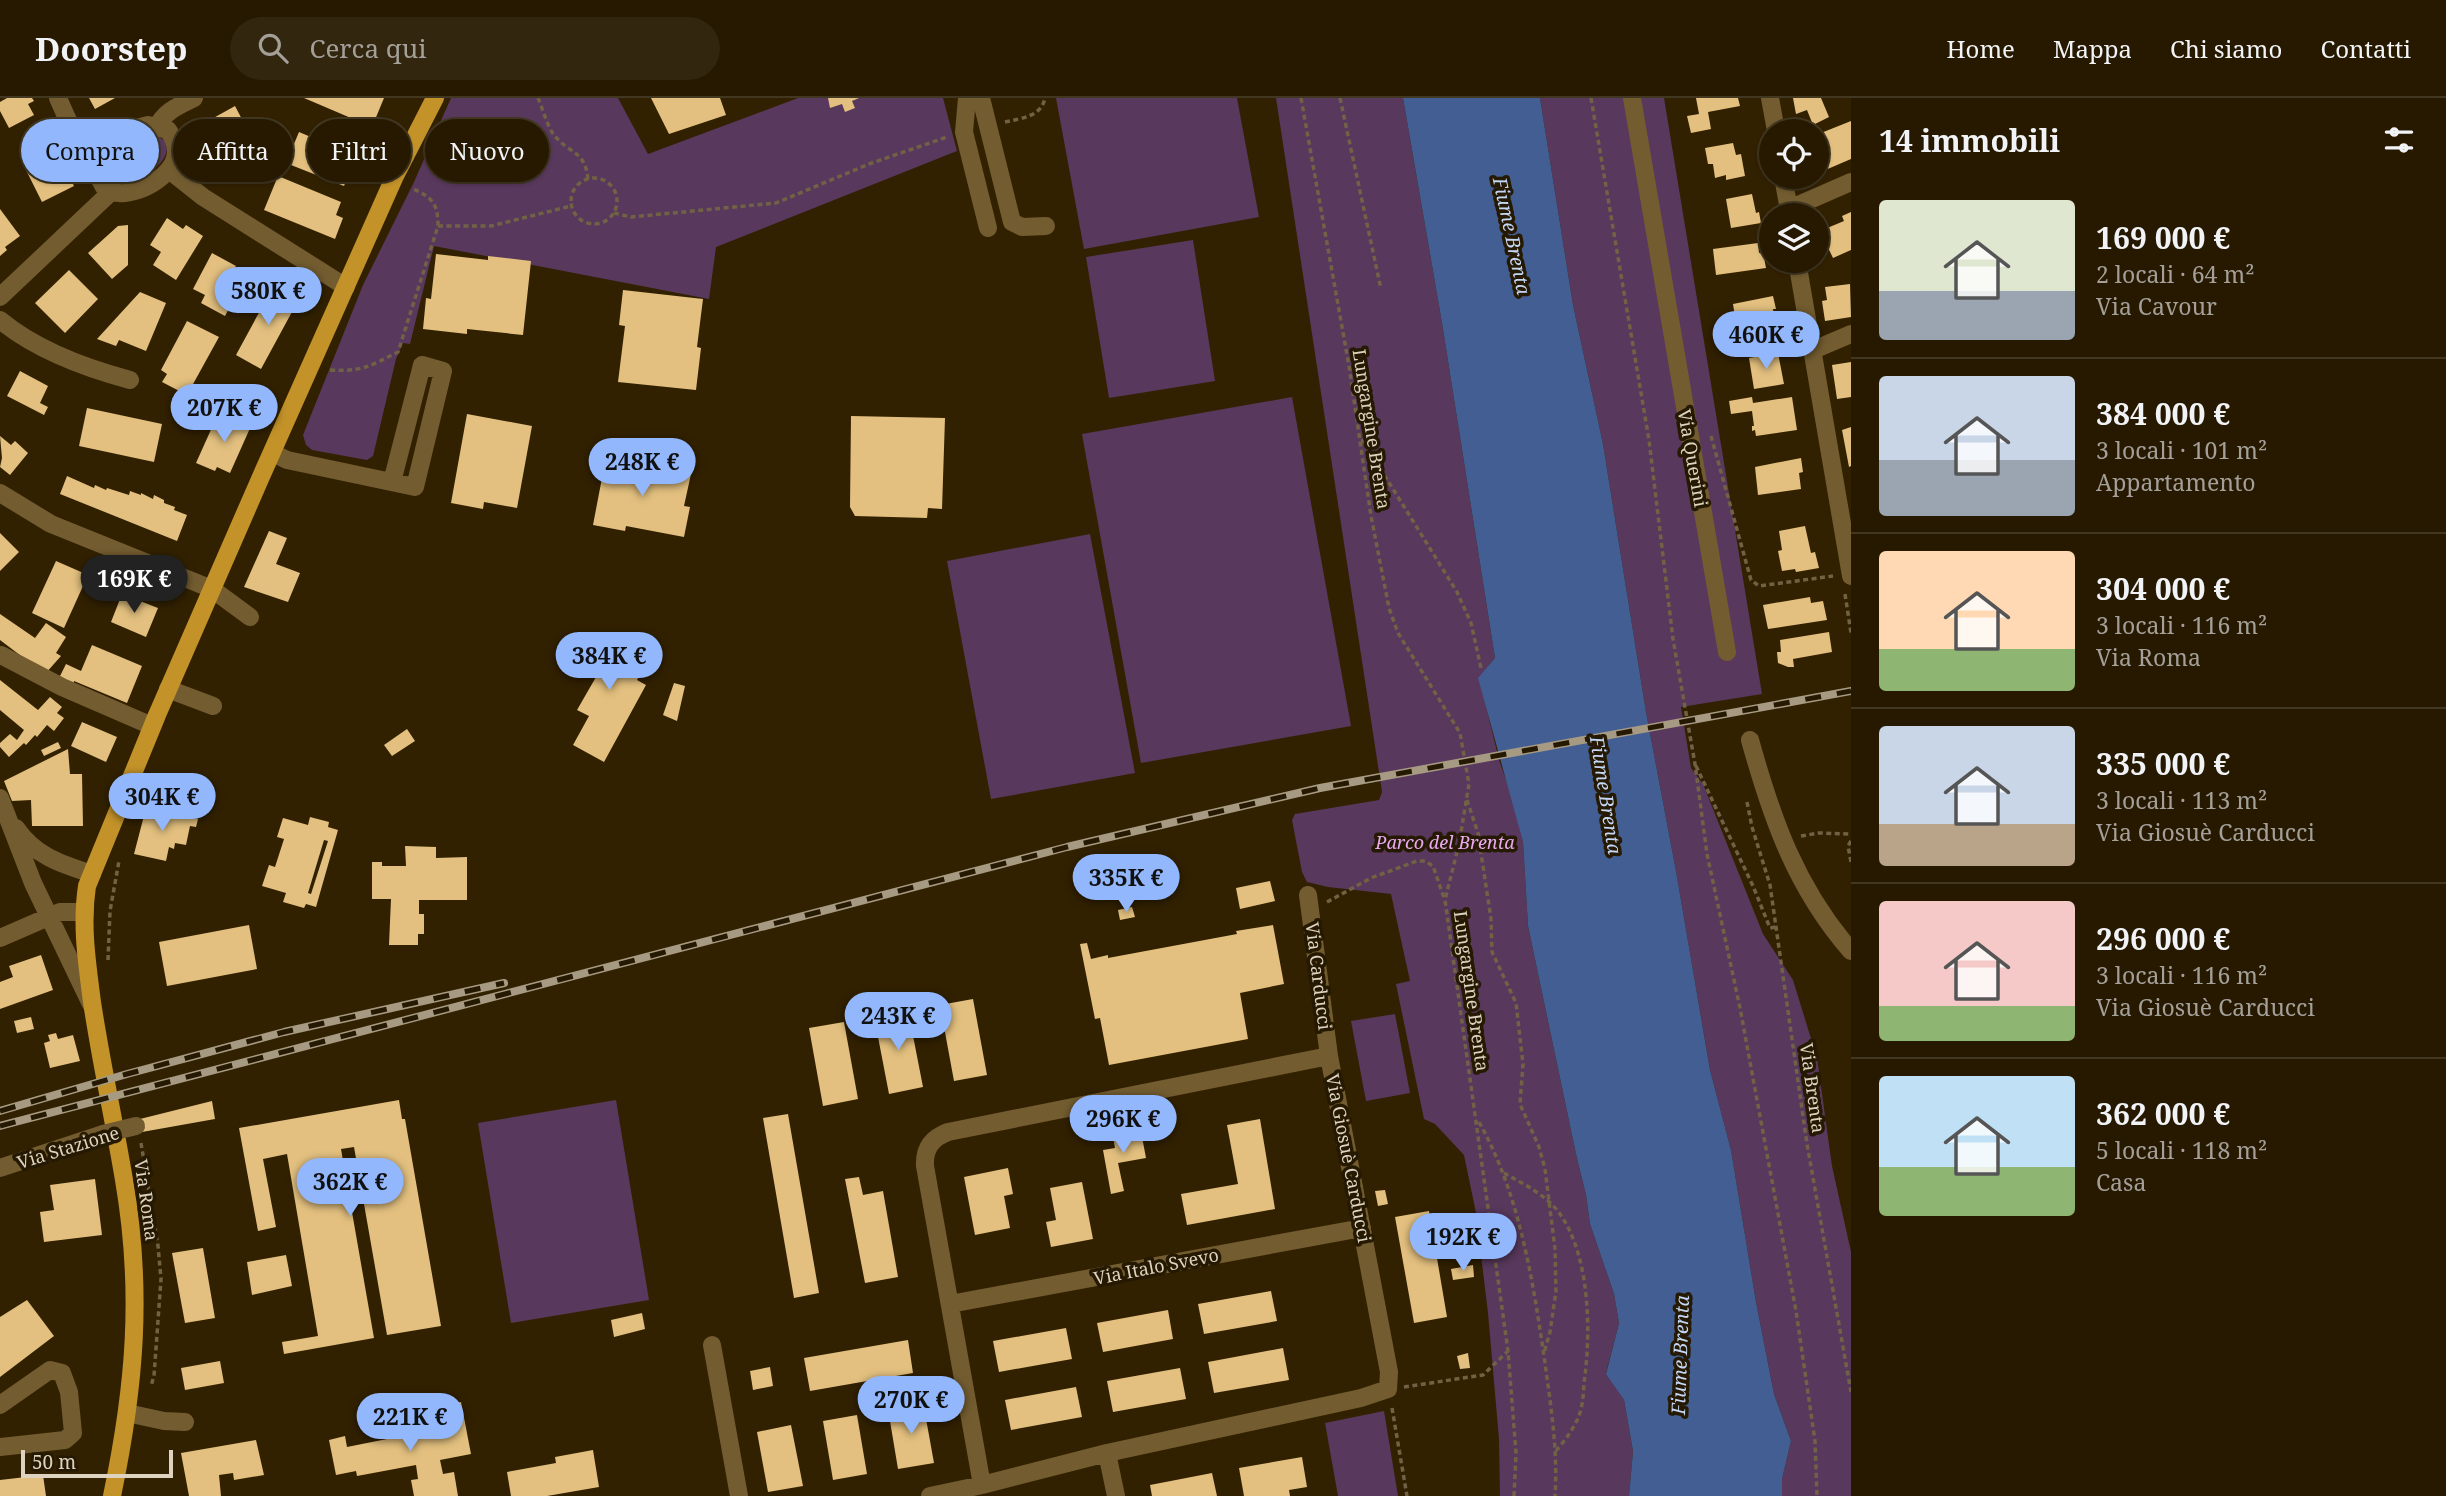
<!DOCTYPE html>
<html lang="it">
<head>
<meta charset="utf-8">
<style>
	body { margin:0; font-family:"Noto Serif",serif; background:#32260f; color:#f1f3f6; height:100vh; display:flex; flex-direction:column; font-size:26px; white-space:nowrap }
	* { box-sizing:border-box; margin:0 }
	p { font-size:23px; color:#a4a099 }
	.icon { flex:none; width:38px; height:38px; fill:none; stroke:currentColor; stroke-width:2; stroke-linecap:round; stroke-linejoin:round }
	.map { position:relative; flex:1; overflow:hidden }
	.side { display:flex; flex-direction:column; background:#261900; width:595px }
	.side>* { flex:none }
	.guide { position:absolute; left:21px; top:21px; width:665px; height:63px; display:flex; gap:14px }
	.fabs { position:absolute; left:1759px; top:21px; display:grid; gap:14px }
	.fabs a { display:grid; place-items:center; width:70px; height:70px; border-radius:50%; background:#261900; box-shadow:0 2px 5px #0004,0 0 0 2px #423822; font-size:35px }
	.scale { position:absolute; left:21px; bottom:18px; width:152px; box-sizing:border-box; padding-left:7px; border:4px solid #ded3c0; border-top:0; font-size:19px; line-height:24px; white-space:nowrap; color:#ded3c0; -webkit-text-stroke:5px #251901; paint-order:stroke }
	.price { position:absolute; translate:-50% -60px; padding:0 16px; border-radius:24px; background:#92b7fd; color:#111; font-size:23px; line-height:46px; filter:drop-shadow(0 2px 4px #0008) }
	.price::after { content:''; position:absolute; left:50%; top:42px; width:21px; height:16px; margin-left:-10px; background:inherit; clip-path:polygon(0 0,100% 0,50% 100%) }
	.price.selected { background:#222; color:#fff }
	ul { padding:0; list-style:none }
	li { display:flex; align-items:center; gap:21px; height:175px; padding:0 28px }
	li+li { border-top:2px solid #423822 }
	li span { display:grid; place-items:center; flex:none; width:196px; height:140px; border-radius:7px; color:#555 }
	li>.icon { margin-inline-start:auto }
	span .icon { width:84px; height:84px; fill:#fffc; stroke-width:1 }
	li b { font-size:30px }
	h2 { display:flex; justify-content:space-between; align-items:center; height:84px; padding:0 28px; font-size:30px }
	.chip { padding:0 24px; border-radius:32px; background:#261900; box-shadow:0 2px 5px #0004,0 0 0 2px #423822; font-size:24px; line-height:63px }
	.chip.selected { background:#92b7fd; color:#111 }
	header { display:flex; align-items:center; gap:42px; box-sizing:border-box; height:98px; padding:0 35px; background:#261900; border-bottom:2px solid #423822 }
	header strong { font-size:33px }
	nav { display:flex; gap:38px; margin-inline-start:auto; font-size:24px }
	.search { width:490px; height:63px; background:#32260f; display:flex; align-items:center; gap:18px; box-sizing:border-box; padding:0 24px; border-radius:38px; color:#a4a099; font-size:26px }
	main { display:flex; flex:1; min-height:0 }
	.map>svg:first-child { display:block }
</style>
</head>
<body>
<header>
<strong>Doorstep</strong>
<div class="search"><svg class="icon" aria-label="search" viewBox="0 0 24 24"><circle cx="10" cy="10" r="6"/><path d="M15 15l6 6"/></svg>Cerca qui</div>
<nav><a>Home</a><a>Mappa</a><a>Chi siamo</a><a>Contatti</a></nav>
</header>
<main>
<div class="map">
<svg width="1851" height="1398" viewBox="0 0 1851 1398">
	<rect width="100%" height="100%" fill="#322100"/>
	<path fill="#58385c" d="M451 0H618L648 56 798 0H943L957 53 716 149 709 201 434 148 410 246 403 245 396 261 373 358 367 362 312 352 306 347 303 337 363 187 414 84Z
		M1056 0H1237L1259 119 1084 151Z
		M1276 0H1403L1442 225 1495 560 1479 580 1499 662 1512 698 1523 744 1528 828 1576 1056 1586 1097 1590 1126 1614 1196 1619 1225 1606 1275 1624 1302 1633 1353 1629 1398H1500L1499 1341 1488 1215 1476 1115 1464 1057 1435 1026 1424 1021 1396 886 1410 883 1391 796 1328 789 1307 784 1302 774 1292 722 1295 716 1379 702 1382 694Z
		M1540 0H1664L1762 596 1681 609 1691 670 1703 686 1763 836 1793 882 1817 960 1832 1068 1851 1154V1398H1782V1381L1791 1343 1774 1296 1756 1204 1731 1052 1710 972 1676 773 1646 614 1603 346 1573 207Z
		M149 36C194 43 144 95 110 81 95 52 125 42 149 36Z
		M1193 142 1215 283 1109 300 1086 159Z
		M1292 299 1351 628 1141 665 1082 336Z
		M1090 436 1135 675 991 701 947 463Z
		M1395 916 1410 995 1366 1003 1351 923Z
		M616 1002 649 1202 511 1225 478 1025Z
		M1384 1313 1398 1398H1338L1325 1325Z"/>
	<path fill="#425e93" d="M1403 0H1540L1573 207 1603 346 1646 614 1676 773 1710 972 1731 1052 1756 1204 1774 1296 1791 1343 1782 1381V1398H1629L1633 1353 1624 1302 1606 1276 1619 1225 1614 1196 1590 1126 1586 1097 1576 1056 1528 828 1523 744 1478 580 1495 560 1442 225Z"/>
	<path fill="#e3c07f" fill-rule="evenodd" d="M7 0H32L34 3 28 6 34 17 9 30 0 13V4Z
		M89 0H115L95 11Z
		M304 0H384L372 29Z
		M651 0H720L726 17 669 36Z
		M828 0H859L852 3 855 10 845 14 842 6 830 10Z
		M1696 0H1738L1740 8 1708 14 1711 31 1691 35 1687 18 1699 16Z
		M1793 0H1821L1829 19 1813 27 1807 12 1796 16Z
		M235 8 254 44 218 63 199 28Z
		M1851 23V61L1816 76V37Z
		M299 34 356 58 344 88 286 65Z
		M1733 45 1736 57 1741 56 1745 78 1726 82V77L1715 80 1713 66H1708L1705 50Z
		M55 50 74 88 42 104 23 66Z
		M278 78 341 104 336 117 343 120 335 141 264 112Z
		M1752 96 1756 115 1759 114 1761 125 1731 130 1726 101Z
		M0 111 20 138 5 149 7 152 0 158Z
		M1851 114V152L1833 160 1820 133 1844 123 1842 118Z
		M167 120 183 131 186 127 203 138 176 182 153 167 161 154 150 147Z
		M128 127V167L112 181 88 155 118 128Z
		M1758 145 1759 155 1763 154 1766 170 1716 177 1713 151Z
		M212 155 236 168 231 178 243 184 225 218 201 205 205 197 193 191Z
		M436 156 488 162V158L531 163 523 237 467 231V236L423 231 426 200 431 201Z
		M69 172 98 201 65 235 35 205Z
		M1850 186 1851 219 1825 223 1822 203 1827 202 1825 189Z
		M274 187 299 201 261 271 236 257Z
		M623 192 703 201 697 249 701 250 696 292 618 284 625 228 619 227Z
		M140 194 166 205 146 253 119 242 116 248 97 241Z
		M1773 198 1776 211H1773L1776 232 1738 238 1733 206Z
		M187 223 219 239 187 297 162 284 167 276 161 272Z
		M1778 255 1784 286 1754 291 1749 260Z
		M1851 264V299L1837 301 1832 267Z
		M20 273 48 288 40 305 48 309 44 317 7 298Z
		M1752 299 1753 305 1792 299 1797 332 1756 338 1755 332 1752 333V328H1754L1752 313 1731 316 1729 303Z
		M87 310 162 326 154 364 79 348Z
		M222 315 251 328 230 375 217 369 215 373 196 365 218 316 221 318Z
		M467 316 532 328 517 410 484 404 483 411 451 405Z
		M851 318 945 320 942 411 928 410 927 420 855 418 850 409Z
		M1851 329V368L1849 369 1842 332Z
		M0 338 11 347 15 343 28 355 10 377 0 369 2 360Z
		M606 359 691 376 684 408 690 409 684 439 626 428 625 433 593 427Z
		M1801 360 1803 374 1799 375 1801 391 1758 397 1755 369Z
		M67 378 94 390 95 387 106 392 107 390 129 397 130 393 141 397V395L153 401 154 397 164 402V405L175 409 174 412 187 417 177 443 60 396Z
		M1805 428 1811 455 1815 454 1819 470 1796 474 1795 471 1782 473 1778 453 1782 452 1779 433Z
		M269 433 287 440 276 466 300 475 288 504 244 489Z
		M0 435 19 454 0 473Z
		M56 463 88 477 64 530 32 515Z
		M122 496 158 510 146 539 111 524Z
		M1810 499 1811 505 1823 503 1827 522 1768 531 1763 507Z
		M0 516 35 540 46 525 66 539 56 555 61 558 45 576 0 542Z
		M1829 534 1832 554 1793 561 1794 569H1788L1778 565 1777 554H1781L1780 542Z
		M620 536 653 554 637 582 646 587 604 664 573 647 589 618 577 612 596 579 567 563 578 543 607 559Z
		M92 547 142 568 127 605 74 583 73 587 59 580 66 566 81 573Z
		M0 582 38 612 50 599 62 609 57 615 64 620 54 633 47 627 37 639 35 637 26 647 24 645 9 659 0 649V645L10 636 17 642 24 632 0 612Z
		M674 585 685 588 677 623 663 617Z
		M82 624 117 639 106 664 71 648Z
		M407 631 415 643 392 658 384 647Z
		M58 644 61 650 44 658 41 652Z
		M68 651 70 676H82L83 728H32L31 702 12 703 4 683Z
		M146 710 198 721 196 729 190 728 186 747 175 745 174 751 169 749 166 763 134 756Z
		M310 719 329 724 328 729 338 732 316 809 306 806 304 810 283 804 286 795 262 788 269 767 275 769 284 741 277 739 283 720 308 727ZM324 742 328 743 311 796 308 795Z
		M405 748 436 749V760L467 759V802H419V816H424V836H418V847H389L391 801H372V764H382V768H406Z
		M1270 783 1275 803 1240 811 1236 790Z
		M1132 809 1135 819 1120 822 1118 812Z
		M249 827 257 871 167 888 159 844Z
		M1273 827 1284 886 1240 895 1248 941 1109 967 1100 920 1095 921 1080 846 1087 845 1091 861 1108 857V860L1237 836 1236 833Z
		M41 857 53 892 0 911V884L13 879 9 868Z
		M973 901 987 977 954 983 940 907Z
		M908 912 923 989 889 996 874 918Z
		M31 919 34 931 17 935 14 923Z
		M844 924 858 1001 823 1008 809 930Z
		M56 935 58 941 73 937 80 963 50 970 44 945 50 943 48 937Z
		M399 1002 402 1021H405L441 1228 387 1237 354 1049 341 1051 374 1240 284 1256 282 1244 318 1238 287 1056 263 1061 276 1129 258 1133 239 1030Z
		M212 1003 215 1021 142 1034 140 1021Z
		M788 1016 819 1195 794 1200 763 1020Z
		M1260 1021 1275 1111 1187 1127 1181 1096 1238 1086 1227 1027Z
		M1140 1028 1146 1060 1118 1065 1124 1093 1111 1096 1103 1052 1115 1050 1112 1033Z
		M1008 1070 1013 1096 1004 1098 1010 1130 975 1137 964 1079Z
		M859 1079 863 1097 883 1093 898 1179 865 1185 845 1081Z
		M95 1081 102 1137 44 1144 40 1114 54 1112 50 1087Z
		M1082 1084 1093 1141 1051 1149 1046 1124 1056 1122 1050 1090Z
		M1385 1092 1388 1106 1378 1108 1375 1093Z
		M1429 1113 1447 1219 1414 1225 1395 1119Z
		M203 1150 215 1220 185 1225 172 1155Z
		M286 1157 292 1188 252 1197 247 1164Z
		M1473 1167 1474 1179 1453 1182 1451 1171Z
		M1271 1193 1277 1223 1204 1236 1198 1206Z
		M27 1202 54 1238 0 1279V1219Z
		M1168 1212 1173 1241 1103 1254 1097 1225Z
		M642 1215 645 1231 614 1239 611 1222Z
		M1066 1230 1072 1261 999 1274 993 1243Z
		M908 1242 913 1275 810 1293 804 1260Z
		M1283 1250 1289 1282 1214 1295 1208 1264Z
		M1468 1255 1470 1270 1460 1271 1457 1258Z
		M220 1263 224 1285 185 1292 181 1270Z
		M770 1269 773 1288 753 1292 750 1273Z
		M1180 1270 1186 1301 1113 1314 1107 1283Z
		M1076 1289 1082 1319 1011 1332 1005 1302Z
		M461 1304 471 1356 440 1362 443 1376 454 1374 458 1398H414L411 1382 418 1381 416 1367 357 1378 356 1373 336 1377 329 1342 345 1338 347 1349 387 1341 385 1329 408 1324 410 1336 446 1329 442 1308Z
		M923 1304 934 1365 898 1371 888 1311Z
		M857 1317 867 1376 833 1382 823 1323Z
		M791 1327 803 1388 768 1394 757 1334Z
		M256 1342 264 1377 234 1382 233 1375 219 1377 221 1398H189L181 1355Z
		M593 1352 599 1389 547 1398H511L507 1374 556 1365 555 1359Z
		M1302 1359 1307 1389 1289 1392 1290 1398H1244L1239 1370Z
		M1212 1375 1217 1398H1152L1150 1387Z
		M43 1377 46 1398H0V1382Z"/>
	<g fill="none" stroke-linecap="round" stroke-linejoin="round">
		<path stroke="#716246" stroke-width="3.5" stroke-dasharray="5 3.5" stroke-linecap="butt" d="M538 0C543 11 547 28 554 37 569 56 585 52 588 81
			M1301 0 1349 268 1371 418 1389 510 1398 535 1460 635 1469 686 1459 746 1445 802 1508 1253 1516 1355 1514 1398
			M1340 0 1381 191
			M1591 0 1649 342 1673 541 1695 666 1707 756 1740 910 1796 1213 1815 1343 1817 1398
			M1005 24C1022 20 1041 19 1045 0
			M571 103a23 23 0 1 1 46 0a23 23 0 1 1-46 0Z
			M614 115 631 119 776 105 869 66 947 39
			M438 128H491L571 108
			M330 272C362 274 370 268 398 254L438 128C438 105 432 99 411 90
			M1711 338 1751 482 1759 488 1833 478
			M1362 341 1457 494 1471 525 1481 570
			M1845 496 1851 535
			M1696 668 1753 788 1770 830 1775 829
			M1467 702 1478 735 1491 821 1492 854 1516 905 1523 966 1520 1006 1539 1049 1545 1071 1555 1151 1556 1193 1550 1234 1544 1255
			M1747 704 1752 729 1770 787 1807 1046 1851 1294
			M1801 738 1819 735 1851 736
			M1851 743 1848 748 1851 764
			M1327 804 1371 780 1417 763H1425L1433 768 1444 800
			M108 862 110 813 119 763
			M1479 1024C1520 1097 1533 1183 1545 1265 1551 1309 1558 1354 1555 1398
			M141 1045 158 1148 161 1181 154 1278 151 1288
			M1504 1075C1523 1086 1547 1097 1560 1116 1589 1157 1591 1229 1585 1277 1583 1291 1584 1307 1578 1320 1573 1332 1563 1345 1554 1355
			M1404 1289 1483 1277 1508 1253
			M1392 1310 1407 1398"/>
		<path stroke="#735c30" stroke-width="18" d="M58 0C68 22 76 46 96 62
			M967 0 964 34 988 130
			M981 0 1012 124 1022 129 1046 128
			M1632 0 1727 554
			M1770 0 1776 33
			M148 27 168 32C172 38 176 44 176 52 177 76 140 97 119 95 113 95 108 91 104 89 81 52 117 34 148 27Z
			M158 28C164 13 181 7 194 0
			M169 72 203 99 346 189
			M1783 79 1790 117
			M1789 111 1851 84
			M1797 163 1851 478
			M0 199 112 93
			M0 222C36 252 85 270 130 282
			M1811 253 1851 236
			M273 355 287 362 415 389 443 273 422 267 392 384
			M0 395 51 426 212 491 250 519
			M1 557 62 589 152 628
			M168 591 213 608
			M1750 642C1772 721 1796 790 1851 853
			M0 700 33 785 91 906
			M16 730C35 758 61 766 92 776
			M0 840 60 814H84
			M0 1070 103 1036
			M950 1206 1362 1130
			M712 1247 739 1398
			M0 1307 50 1272 62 1275 69 1294 73 1335 65 1342 0 1349
			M127 1315 164 1323 185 1324
			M1107 1355 1116 1398
			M982 1387 925 1068C924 1050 932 1040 948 1034L1329 958
			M930 1398 982 1387 1107 1355 1361 1300 1388 1291 1389 1274 1329 958 1308 797"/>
		<path stroke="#c39229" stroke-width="18" d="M112 1398C135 1288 143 1193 124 1082 114 1022 101 964 92 904 87 865 81 827 87 788L157 617 260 381 394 80 435 0"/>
		<defs>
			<path id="rail" d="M0 1013 127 976 284 934 504 885
				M0 1028 1067 749 1320 690 1851 593"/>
		</defs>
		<use href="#rail" stroke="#a79a83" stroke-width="8"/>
		<use href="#rail" stroke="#251901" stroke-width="5" stroke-dasharray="16" stroke-linecap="butt"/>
		<path stroke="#735c30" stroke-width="18" d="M103 1036 136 1028"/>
	</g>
	<g text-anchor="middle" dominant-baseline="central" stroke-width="7" stroke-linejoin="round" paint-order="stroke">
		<g font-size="18" fill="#ded3c0" stroke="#251901">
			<text transform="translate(1372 331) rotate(81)">Lungargine Brenta</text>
			<text transform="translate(1693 360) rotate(80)">Via Querini</text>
			<text transform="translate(1319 878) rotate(83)">Via Carducci</text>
			<text transform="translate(1472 893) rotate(82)">Lungargine Brenta</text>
			<text transform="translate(1813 990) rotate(82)">Via Brenta</text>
			<text transform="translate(68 1049) rotate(-17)">Via Stazione</text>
			<text transform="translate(1349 1060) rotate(79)">Via Giosuè Carducci</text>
			<text transform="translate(147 1102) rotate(82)">Via Roma</text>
			<text transform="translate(1156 1168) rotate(-11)">Via Italo Svevo</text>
		</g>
		<g font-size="18" font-style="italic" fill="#e9a9f2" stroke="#251901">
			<text x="1445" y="744">Parco del Brenta</text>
		</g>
		<g font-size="19" font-style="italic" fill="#c5d7f7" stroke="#251901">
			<text transform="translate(1512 138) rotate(78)">Fiume Brenta</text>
			<text transform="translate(1606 697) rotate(81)">Fiume Brenta</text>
			<text transform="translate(1680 1257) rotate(-88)">Fiume Brenta</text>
		</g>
	</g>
</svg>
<div class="fabs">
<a><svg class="icon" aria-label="locate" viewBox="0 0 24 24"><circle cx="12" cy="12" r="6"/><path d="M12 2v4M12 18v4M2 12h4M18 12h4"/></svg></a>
<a><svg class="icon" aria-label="layers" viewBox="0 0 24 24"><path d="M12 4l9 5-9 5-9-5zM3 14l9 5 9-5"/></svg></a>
</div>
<div class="scale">50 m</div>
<b class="price" style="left:268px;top:229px">580K €</b>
<b class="price" style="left:1766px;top:273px">460K €</b>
<b class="price" style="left:224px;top:346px">207K €</b>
<b class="price" style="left:642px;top:400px">248K €</b>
<b class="price selected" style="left:134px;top:517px">169K €</b>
<b class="price" style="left:609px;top:594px">384K €</b>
<b class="price" style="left:162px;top:735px">304K €</b>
<b class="price" style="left:1126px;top:816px">335K €</b>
<b class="price" style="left:898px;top:954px">243K €</b>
<b class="price" style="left:1123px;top:1057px">296K €</b>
<b class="price" style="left:350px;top:1120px">362K €</b>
<b class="price" style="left:1463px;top:1175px">192K €</b>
<b class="price" style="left:911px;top:1338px">270K €</b>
<b class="price" style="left:410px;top:1355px">221K €</b>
<div class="guide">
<a class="chip selected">Compra</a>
<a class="chip">Affitta</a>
<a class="chip">Filtri</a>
<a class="chip">Nuovo</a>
</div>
</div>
<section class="side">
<h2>14 immobili<svg class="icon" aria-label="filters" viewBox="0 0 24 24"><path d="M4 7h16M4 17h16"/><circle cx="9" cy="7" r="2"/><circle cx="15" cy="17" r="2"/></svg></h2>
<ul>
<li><span style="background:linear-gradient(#dfe7d0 65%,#9aa5b1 0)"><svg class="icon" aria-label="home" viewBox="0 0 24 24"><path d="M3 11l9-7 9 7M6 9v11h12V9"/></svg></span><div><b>169 000 €</b><p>2 locali · 64 m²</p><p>Via Cavour</p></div></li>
<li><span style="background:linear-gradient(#c9d6e8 60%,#9aa5b1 0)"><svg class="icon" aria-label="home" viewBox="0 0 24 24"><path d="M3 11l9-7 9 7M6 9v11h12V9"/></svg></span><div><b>384 000 €</b><p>3 locali · 101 m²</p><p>Appartamento</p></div></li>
<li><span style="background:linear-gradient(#ffd9b3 70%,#8fb573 0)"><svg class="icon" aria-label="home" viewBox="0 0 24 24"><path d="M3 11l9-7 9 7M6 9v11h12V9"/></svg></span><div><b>304 000 €</b><p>3 locali · 116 m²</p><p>Via Roma</p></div></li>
<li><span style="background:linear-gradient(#c9d6e8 70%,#b9a48a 0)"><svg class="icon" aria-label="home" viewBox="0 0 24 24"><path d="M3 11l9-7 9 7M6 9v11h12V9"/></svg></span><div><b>335 000 €</b><p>3 locali · 113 m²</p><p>Via Giosuè Carducci</p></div></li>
<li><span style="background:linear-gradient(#f6c9c9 75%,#8fb573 0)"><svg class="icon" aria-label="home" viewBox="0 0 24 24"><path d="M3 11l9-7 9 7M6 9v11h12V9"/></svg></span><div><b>296 000 €</b><p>3 locali · 116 m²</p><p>Via Giosuè Carducci</p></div></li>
<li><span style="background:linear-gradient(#bfe0f5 65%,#8fb573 0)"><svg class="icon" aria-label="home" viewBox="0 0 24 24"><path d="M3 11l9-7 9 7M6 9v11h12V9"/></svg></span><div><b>362 000 €</b><p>5 locali · 118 m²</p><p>Casa</p></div></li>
</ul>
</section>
</main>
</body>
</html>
